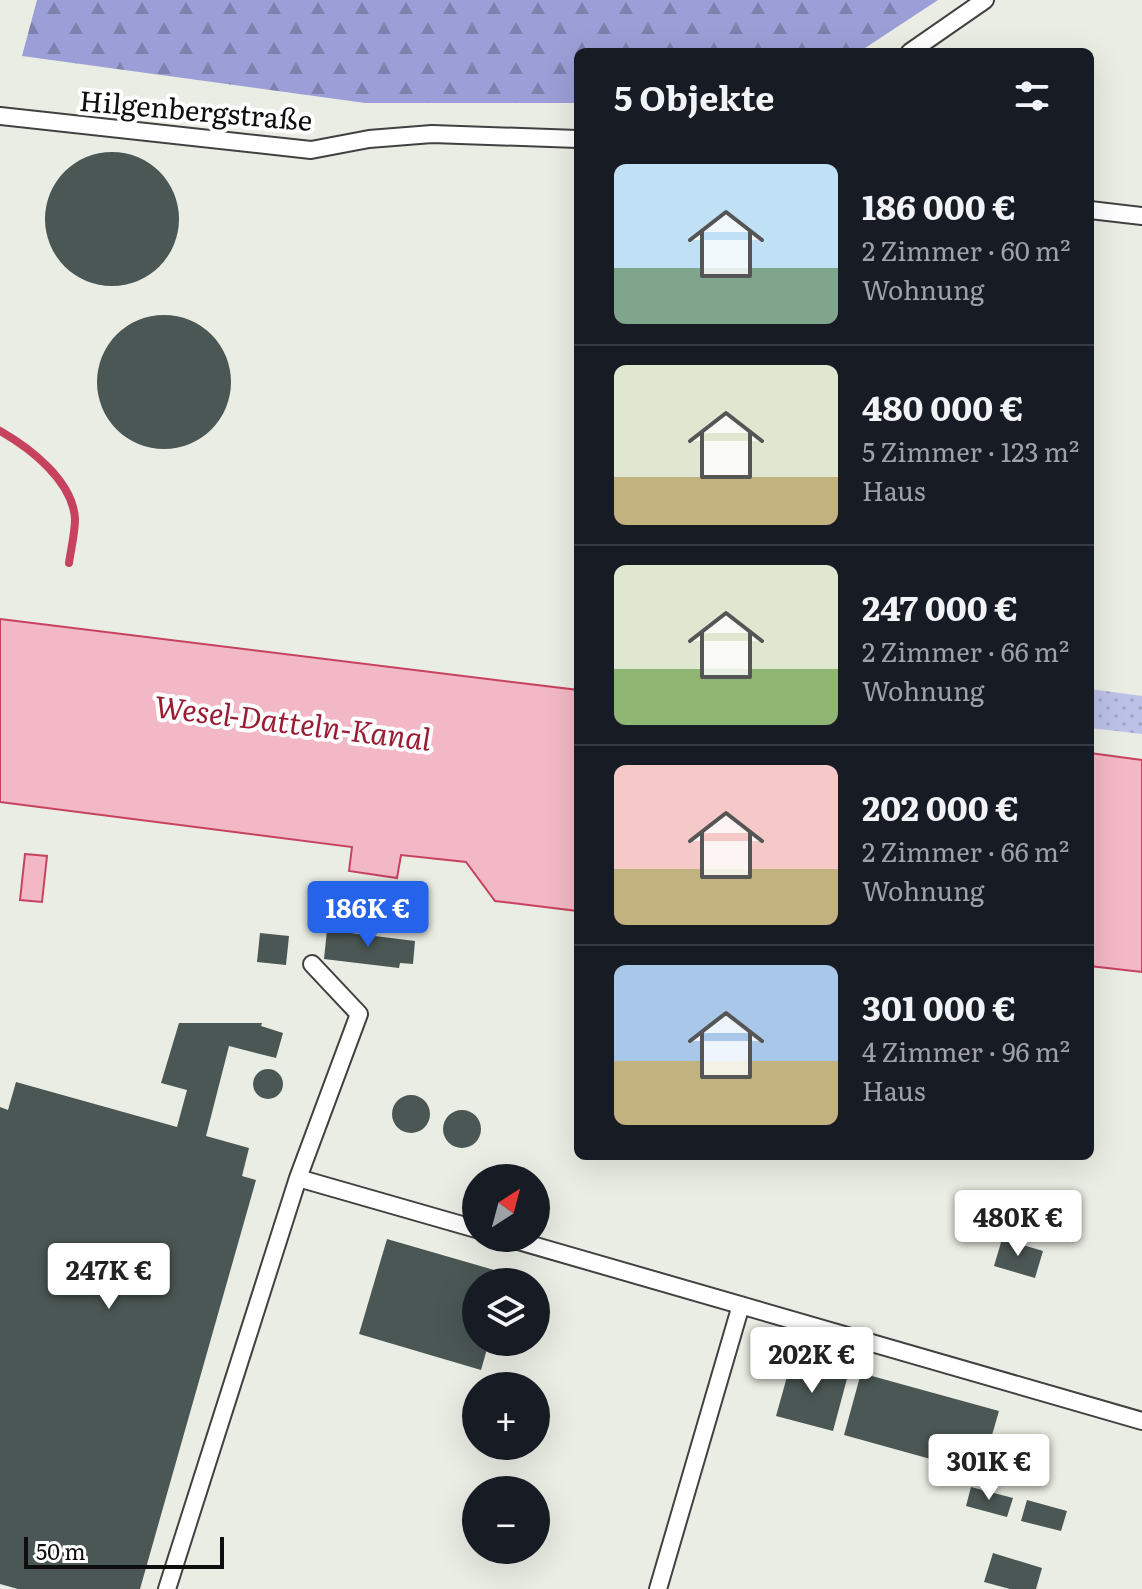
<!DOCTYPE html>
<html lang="de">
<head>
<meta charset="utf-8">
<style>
	body { margin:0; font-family:Literata,serif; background:#242831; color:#f1f3f6; height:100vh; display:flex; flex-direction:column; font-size:30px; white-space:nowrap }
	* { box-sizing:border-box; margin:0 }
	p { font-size:26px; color:#9ea1a6 }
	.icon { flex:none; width:44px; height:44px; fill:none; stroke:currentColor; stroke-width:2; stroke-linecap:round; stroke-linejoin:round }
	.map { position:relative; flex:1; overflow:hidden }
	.details { position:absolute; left:574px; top:48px; width:520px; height:1112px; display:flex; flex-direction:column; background:#171b24; border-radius:12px; box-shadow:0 8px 32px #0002 }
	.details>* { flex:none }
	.needle { width:52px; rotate:36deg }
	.fabs { position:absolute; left:462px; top:1164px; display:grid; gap:16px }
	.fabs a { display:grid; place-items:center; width:88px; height:88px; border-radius:50%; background:#171b24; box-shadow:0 8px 32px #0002; font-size:40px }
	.scale { position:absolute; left:24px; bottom:20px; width:200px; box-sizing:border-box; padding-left:8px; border:4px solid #0e0e0e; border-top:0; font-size:22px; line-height:28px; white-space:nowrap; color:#0e0e0e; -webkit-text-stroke:6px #fff; paint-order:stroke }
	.price { position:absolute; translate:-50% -68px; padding:0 18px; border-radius:8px; background:#fff; color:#222; font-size:26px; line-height:52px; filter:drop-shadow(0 2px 4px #0008) }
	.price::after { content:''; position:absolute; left:50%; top:48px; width:24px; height:18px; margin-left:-12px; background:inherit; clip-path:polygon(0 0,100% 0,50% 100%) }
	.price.selected { background:#2563eb; color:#fff }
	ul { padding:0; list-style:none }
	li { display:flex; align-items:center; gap:24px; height:200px; padding:0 40px }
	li+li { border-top:2px solid #363941 }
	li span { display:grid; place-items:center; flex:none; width:224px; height:160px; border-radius:12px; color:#555 }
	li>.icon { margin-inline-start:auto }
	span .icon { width:96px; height:96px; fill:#fffc; stroke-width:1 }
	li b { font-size:34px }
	h2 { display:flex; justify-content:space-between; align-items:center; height:96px; padding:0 40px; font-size:34px }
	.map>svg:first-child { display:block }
</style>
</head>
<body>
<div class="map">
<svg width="1142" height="1589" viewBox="0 0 1142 1589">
	<defs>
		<pattern id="grass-dots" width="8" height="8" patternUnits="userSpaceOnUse" patternTransform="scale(2)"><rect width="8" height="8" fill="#bcc1e7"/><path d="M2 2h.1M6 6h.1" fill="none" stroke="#a0a5c5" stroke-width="1.8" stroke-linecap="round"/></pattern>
		<pattern id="forest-firs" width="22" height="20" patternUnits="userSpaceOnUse" patternTransform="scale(2)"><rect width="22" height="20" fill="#9c9fd7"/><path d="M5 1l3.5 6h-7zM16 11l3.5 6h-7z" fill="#7e80ad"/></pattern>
	</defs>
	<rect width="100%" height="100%" fill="#f1fcfe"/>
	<path fill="#eaede3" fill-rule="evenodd" d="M0 0H1142V1589H0ZM578 52H1090V1156H578ZM476 1178H536V1238H476ZM476 1282H536V1342H476ZM476 1386H536V1446H476ZM476 1490H536V1550H476Z"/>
	<path fill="url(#grass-dots)" d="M1090 689 1142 696V734L1090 728Z"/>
	<path fill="url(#forest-firs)" d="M37 0H938L859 52H578V103H365L22 56Z"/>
	<path fill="#f3b8c6" stroke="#c7425f" stroke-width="2" d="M0 619 578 690V911L495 901 466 862 401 855 397 878 349 871 352 847 0 802Z
		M1090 753 1142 760V972L1090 966Z
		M25 854 47 856 42 902 20 900Z"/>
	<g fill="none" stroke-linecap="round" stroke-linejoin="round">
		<path stroke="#c7425f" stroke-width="8" d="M0 431C30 448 73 481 75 519 75 533 71 549 69 563"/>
	</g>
	<path fill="#4b5754" d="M45 219a67 67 0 1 1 134 0a67 67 0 1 1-134 0Z
		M97 382a67 67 0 1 1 134 0a67 67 0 1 1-134 0Z
		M327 930 415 941 413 964 400 963 399 968 324 959Z
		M260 933 289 936 286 965 257 962Z
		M179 1023H262L261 1026 283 1033 276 1058 229 1046 206 1136 249 1148 242 1176 256 1180 140 1589H18L0 1584V1107L8 1110 16 1082 177 1127 187 1090 161 1083Z
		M253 1084a15 15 0 1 1 30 0a15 15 0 1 1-30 0Z
		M392 1114a19 19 0 1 1 38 0a19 19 0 1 1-38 0Z
		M443 1129a19 19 0 1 1 38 0a19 19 0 1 1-38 0Z
		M387 1239 508 1274 506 1282H476V1342H489L481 1370 359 1334Z
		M1002 1239 1043 1251 1035 1278 994 1266Z
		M792 1359 848 1375 833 1431 776 1416Z
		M861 1373 999 1411 981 1473 844 1435Z
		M971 1487 1013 1498 1007 1517 966 1506Z
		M1027 1500 1067 1511 1061 1531 1021 1521Z
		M993 1553 1042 1568 1036 1589H1010L984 1582Z"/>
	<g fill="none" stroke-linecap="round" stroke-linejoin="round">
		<defs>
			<path id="lane" d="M910 52 985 0
				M0 116 311 150 369 139 432 134 578 139
				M1090 210 1142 216
				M298 1178 476 1229
				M508 1238 1142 1421
				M167 1589 298 1178 359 1014 312 964
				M658 1589 741 1305"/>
		</defs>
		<use href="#lane" stroke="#414141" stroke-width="20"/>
		<use href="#lane" stroke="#fff" stroke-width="16"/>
	</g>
	<g text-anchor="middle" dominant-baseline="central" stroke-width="8" stroke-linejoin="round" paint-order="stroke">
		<g font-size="28" fill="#0e0e0e" stroke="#fff">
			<text transform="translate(196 109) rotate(5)">Hilgenbergstraße</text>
		</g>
		<g font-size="30" font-style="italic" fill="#9a1d34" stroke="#fff">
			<text transform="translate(293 721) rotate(7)">Wesel-Datteln-Kanal</text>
		</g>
	</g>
</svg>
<div class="fabs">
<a><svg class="needle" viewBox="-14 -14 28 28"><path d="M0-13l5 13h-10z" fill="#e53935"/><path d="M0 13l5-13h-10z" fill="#9ea1a6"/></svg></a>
<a><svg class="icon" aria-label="layers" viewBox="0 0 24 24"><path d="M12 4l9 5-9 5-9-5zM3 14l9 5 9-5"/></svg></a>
<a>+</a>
<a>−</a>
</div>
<div class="scale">50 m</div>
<b class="price selected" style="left:368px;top:949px">186K €</b>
<b class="price" style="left:1018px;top:1258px">480K €</b>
<b class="price" style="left:109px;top:1311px">247K €</b>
<b class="price" style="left:812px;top:1395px">202K €</b>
<b class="price" style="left:989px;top:1502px">301K €</b>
<section class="details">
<h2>5 Objekte<svg class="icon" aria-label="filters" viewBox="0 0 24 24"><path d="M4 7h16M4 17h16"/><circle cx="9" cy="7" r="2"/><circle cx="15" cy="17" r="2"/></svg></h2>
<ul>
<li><span style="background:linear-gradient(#bfe0f5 65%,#7fa58c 0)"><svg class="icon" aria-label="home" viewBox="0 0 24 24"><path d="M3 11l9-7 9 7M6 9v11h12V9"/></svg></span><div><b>186 000 €</b><p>2 Zimmer · 60 m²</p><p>Wohnung</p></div></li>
<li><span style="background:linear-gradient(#dfe7d0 70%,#c2b280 0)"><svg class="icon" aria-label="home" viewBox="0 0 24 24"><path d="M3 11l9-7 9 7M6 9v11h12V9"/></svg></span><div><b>480 000 €</b><p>5 Zimmer · 123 m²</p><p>Haus</p></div></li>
<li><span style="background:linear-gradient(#dfe7d0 65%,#8fb573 0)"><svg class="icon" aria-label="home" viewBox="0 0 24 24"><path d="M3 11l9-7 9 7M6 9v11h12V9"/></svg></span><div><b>247 000 €</b><p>2 Zimmer · 66 m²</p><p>Wohnung</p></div></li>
<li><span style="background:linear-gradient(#f6c9c9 65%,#c2b280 0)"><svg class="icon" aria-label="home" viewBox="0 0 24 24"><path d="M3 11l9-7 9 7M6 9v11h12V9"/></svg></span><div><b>202 000 €</b><p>2 Zimmer · 66 m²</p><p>Wohnung</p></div></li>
<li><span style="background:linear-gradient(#a9c7e8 60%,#c2b280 0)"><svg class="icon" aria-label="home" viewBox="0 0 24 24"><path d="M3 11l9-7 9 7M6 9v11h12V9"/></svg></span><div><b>301 000 €</b><p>4 Zimmer · 96 m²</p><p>Haus</p></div></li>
</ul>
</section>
</div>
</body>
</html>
